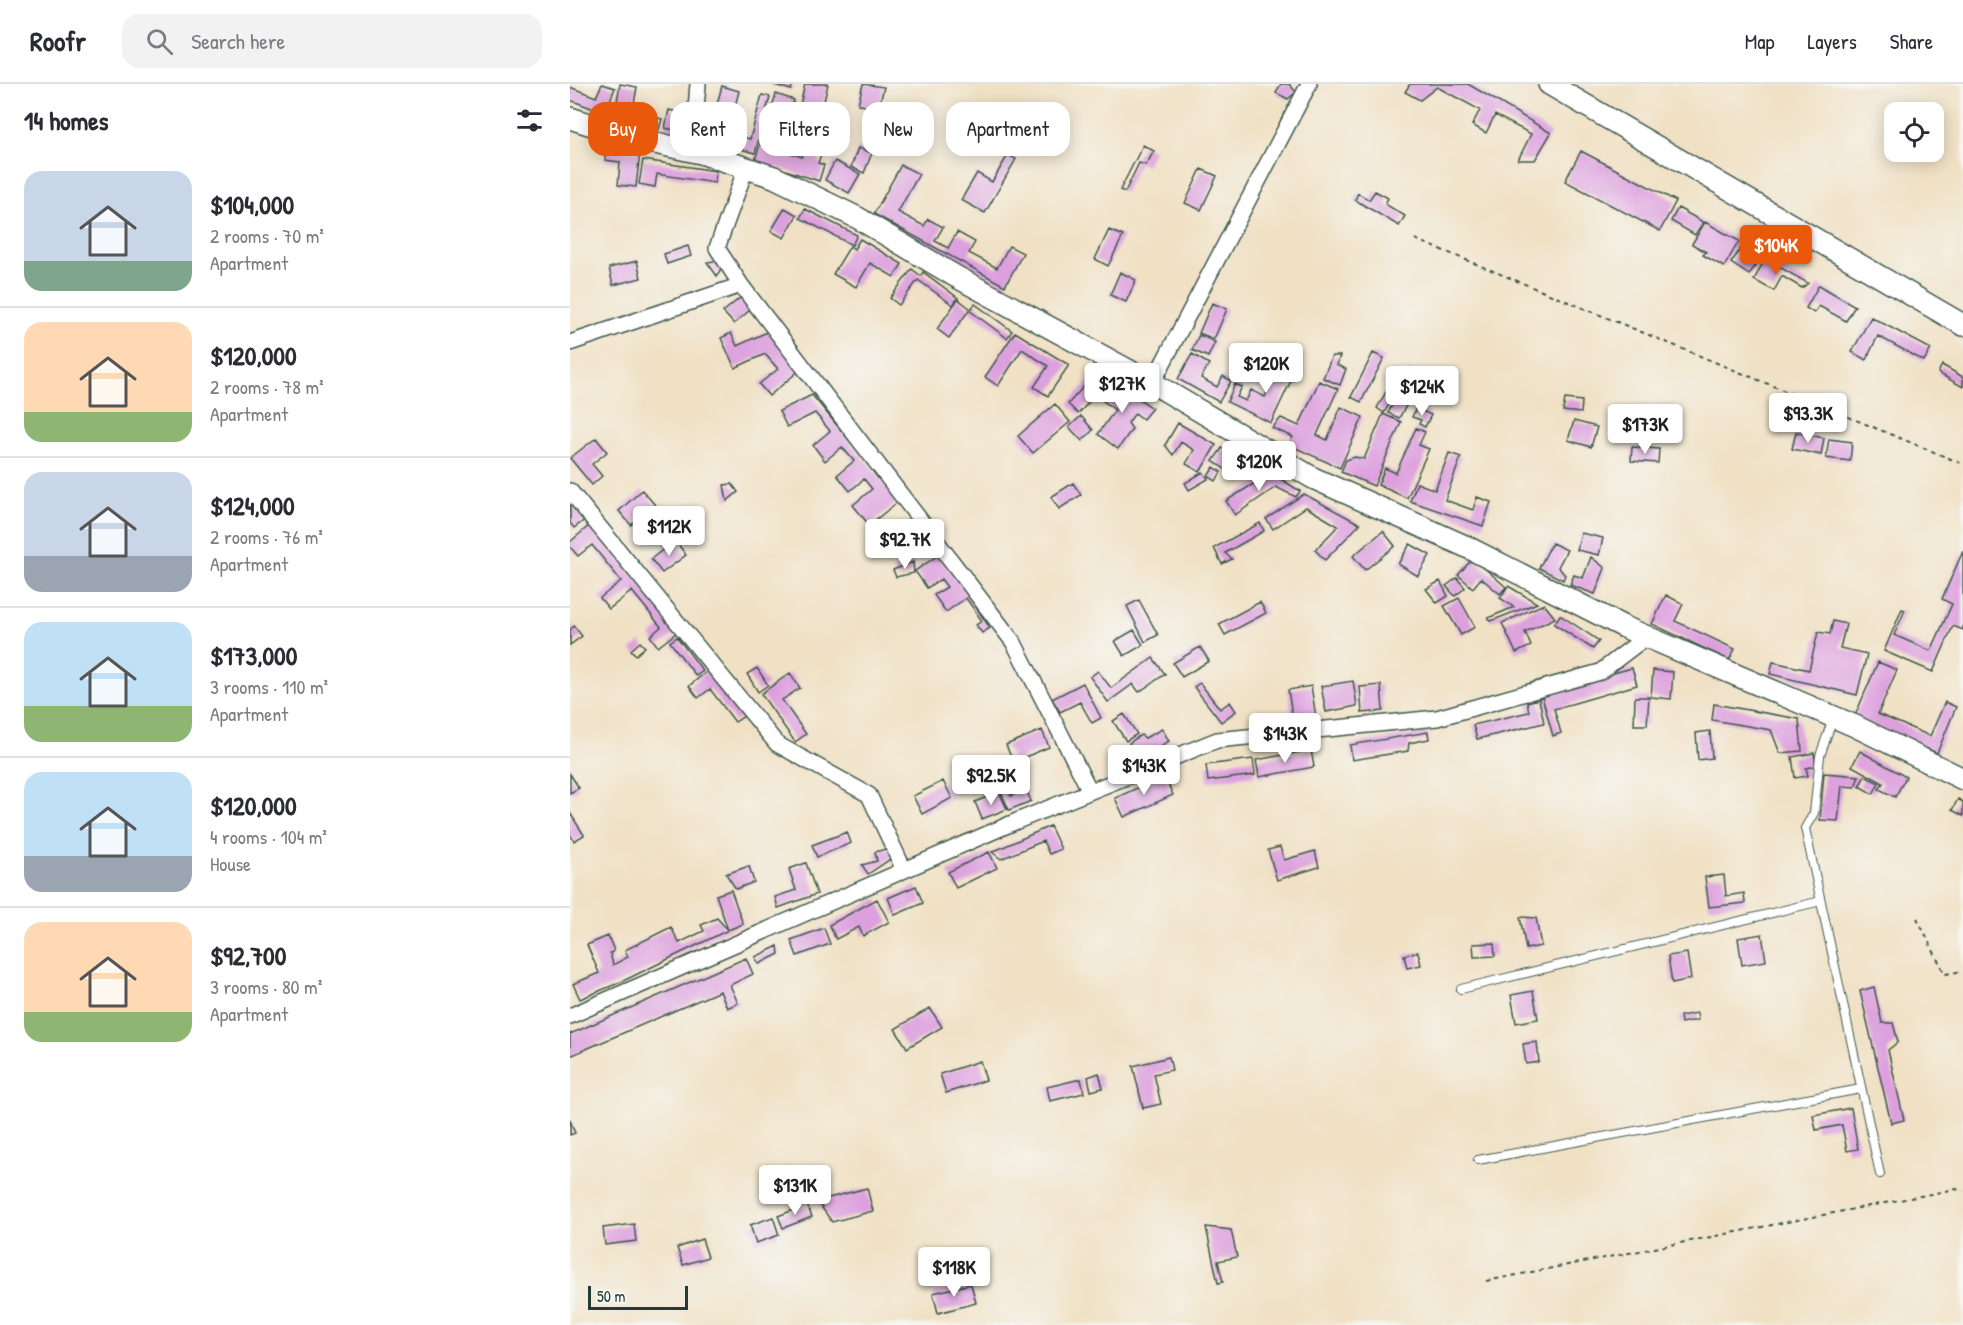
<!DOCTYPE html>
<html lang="en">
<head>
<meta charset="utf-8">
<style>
	body { margin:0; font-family:"Patrick Hand",sans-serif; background:#f2f2f3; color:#2b2b33; height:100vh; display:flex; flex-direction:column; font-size:22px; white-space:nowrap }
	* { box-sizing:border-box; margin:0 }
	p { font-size:20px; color:#7c7c81 }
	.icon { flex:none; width:33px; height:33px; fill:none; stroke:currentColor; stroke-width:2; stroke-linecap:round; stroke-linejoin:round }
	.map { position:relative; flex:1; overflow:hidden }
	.side { display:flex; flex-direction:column; background:#fff; width:570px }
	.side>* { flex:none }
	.banner { position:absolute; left:18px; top:18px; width:570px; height:54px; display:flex; gap:12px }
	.controls { position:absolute; left:1314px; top:18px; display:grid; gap:12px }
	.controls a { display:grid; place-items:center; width:60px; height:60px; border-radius:12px; background:#fff; box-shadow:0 3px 15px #0003; font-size:30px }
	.scale { position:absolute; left:18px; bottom:15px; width:100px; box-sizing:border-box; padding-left:6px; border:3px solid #1f3d34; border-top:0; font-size:16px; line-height:21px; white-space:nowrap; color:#1f3d34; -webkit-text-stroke:4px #f6f6f2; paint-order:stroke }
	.price { position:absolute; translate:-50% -51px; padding:0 14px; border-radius:6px; background:#fff; color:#222; font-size:20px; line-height:39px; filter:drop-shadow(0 2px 3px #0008) }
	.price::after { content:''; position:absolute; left:50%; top:36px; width:18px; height:14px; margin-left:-9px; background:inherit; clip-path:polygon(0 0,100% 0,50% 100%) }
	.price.selected { background:#ea580c; color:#fff }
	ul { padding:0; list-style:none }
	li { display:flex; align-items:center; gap:18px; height:150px; padding:0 24px }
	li+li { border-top:2px solid #e1e1e2 }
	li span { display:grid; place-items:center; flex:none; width:168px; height:120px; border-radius:18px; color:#555 }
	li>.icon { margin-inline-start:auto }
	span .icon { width:72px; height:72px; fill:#fffc; stroke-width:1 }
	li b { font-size:26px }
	h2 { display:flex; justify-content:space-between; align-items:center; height:72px; padding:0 24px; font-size:26px }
	.tag { padding:0 21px; border-radius:18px; background:#fff; box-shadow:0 3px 15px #0003; font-size:21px; line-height:54px }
	.tag.selected { background:#ea580c; color:#fff }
	header { display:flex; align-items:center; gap:36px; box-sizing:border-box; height:84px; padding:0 30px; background:#fff; border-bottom:2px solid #e1e1e2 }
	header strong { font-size:28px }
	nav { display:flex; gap:33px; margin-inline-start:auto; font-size:21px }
	.search { width:420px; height:54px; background:#f2f2f3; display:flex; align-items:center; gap:15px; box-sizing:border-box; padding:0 21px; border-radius:18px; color:#7c7c81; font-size:22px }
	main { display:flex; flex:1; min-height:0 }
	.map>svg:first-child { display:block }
</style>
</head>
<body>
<header>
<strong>Roofr</strong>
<div class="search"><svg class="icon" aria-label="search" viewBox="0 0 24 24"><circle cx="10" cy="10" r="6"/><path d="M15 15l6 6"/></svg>Search here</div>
<nav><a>Map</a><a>Layers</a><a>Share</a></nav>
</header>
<main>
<section class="side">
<h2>14 homes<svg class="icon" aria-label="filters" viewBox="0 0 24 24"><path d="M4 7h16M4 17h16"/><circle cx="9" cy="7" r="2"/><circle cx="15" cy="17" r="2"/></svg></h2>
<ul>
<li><span style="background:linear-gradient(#c9d6e8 75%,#7fa58c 0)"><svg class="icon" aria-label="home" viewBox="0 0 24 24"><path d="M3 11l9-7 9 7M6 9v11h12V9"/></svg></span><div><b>$104,000</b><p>2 rooms · 70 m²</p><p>Apartment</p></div></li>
<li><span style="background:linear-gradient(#ffd9b3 75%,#8fb573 0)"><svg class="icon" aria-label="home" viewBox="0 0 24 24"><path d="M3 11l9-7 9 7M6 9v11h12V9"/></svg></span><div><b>$120,000</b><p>2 rooms · 78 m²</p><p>Apartment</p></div></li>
<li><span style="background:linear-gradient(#c9d6e8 70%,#9aa5b1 0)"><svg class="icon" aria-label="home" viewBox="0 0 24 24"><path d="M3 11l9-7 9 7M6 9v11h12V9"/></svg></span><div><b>$124,000</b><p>2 rooms · 76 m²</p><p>Apartment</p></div></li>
<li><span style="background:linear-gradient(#bfe0f5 70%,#8fb573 0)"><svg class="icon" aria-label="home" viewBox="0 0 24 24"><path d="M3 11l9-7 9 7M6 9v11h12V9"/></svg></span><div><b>$173,000</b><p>3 rooms · 110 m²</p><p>Apartment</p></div></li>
<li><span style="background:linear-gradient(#bfe0f5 70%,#9aa5b1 0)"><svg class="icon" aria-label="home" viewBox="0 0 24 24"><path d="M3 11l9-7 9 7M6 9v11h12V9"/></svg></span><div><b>$120,000</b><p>4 rooms · 104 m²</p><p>House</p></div></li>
<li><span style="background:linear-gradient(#ffd9b3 75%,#8fb573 0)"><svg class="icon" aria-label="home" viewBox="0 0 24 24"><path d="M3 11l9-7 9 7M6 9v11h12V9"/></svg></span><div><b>$92,700</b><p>3 rooms · 80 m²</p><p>Apartment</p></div></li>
</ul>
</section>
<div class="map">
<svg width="1393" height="1241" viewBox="0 0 1393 1241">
	<rect width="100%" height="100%" fill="#f6f6f2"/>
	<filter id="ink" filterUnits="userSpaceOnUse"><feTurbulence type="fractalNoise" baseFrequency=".0167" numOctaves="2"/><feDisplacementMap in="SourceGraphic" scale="12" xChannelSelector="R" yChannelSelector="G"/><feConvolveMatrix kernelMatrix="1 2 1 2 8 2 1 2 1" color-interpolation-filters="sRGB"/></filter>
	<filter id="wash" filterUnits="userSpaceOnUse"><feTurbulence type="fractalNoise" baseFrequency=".008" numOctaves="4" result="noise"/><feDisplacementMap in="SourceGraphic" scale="24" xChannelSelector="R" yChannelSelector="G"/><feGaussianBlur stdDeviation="1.35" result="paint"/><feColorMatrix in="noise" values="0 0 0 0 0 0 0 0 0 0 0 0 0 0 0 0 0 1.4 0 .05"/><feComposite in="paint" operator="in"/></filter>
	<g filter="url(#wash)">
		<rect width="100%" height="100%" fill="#f0e1c5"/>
		<g id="blocks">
			<path fill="#dda0de" d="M32 0 45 4 35 29 0 16V3L26 13Z
				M50 0 67 3 61 37 44 34Z
				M201 0H223L221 6Z
				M235 0H258L252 26 230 21Z
				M293 0 314 3 308 26 288 20Z
				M711 0H719L726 8 718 15 706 9Z
				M840 0H898L981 49 965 76H948L961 50 925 31 916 49 902 41 910 26 867 3 850 16 835 8Z
				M152 2 169 7 158 49 180 55 192 11 200 13 185 69 137 56Z
				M206 10 224 16 208 65 232 73 242 43 248 45 243 61 253 64 248 79 254 81 249 97 185 76Z
				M99 26 121 31 117 49 95 44Z
				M66 28 92 35 89 45 63 39Z
				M573 61 584 67 576 81 569 79 555 108 550 106Z
				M36 64 70 68 66 103 48 101 50 78 35 76Z
				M288 64 302 69 294 89 281 83Z
				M1011 67 1106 117 1090 147 995 97Z
				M438 71 446 75 415 129 391 116 407 89 422 98Z
				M73 76 146 87 145 99 87 90 85 103 69 100Z
				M265 77 290 90 279 109 255 96Z
				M331 81 349 90 328 128 354 142 358 135 373 143 365 157 378 164 387 148 405 158 399 169 427 184 439 162 453 169 435 202 304 130Z
				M631 85 647 92 631 126 615 119Z
				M805 107 818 114 815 120 835 132 829 142 785 116 788 109 799 116Z
				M215 124 227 131 214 154 201 147Z
				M1108 124 1133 138 1125 151 1101 137Z
				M235 125 287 151 282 161 230 134Z
				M1135 138 1169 157 1154 183 1133 171 1136 168 1122 160Z
				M539 146 553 152 538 182 525 175Z
				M290 155 332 180 324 193 300 179 286 203 263 190 280 162 284 165Z
				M1173 161 1191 173 1179 191 1161 179Z
				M118 162 121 172 97 180 94 170Z
				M1195 175 1238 199 1232 204 1212 192 1204 207 1184 196Z
				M67 177 71 194 43 201 39 184Z
				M145 177 151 184 147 192 137 178Z
				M342 185 351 192 353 188 388 214 383 221 348 196 329 221 320 214Z
				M550 188 566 196 556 218 540 211Z
				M1249 201 1285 222 1276 237 1249 222 1244 229 1236 224Z
				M171 213 181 225 164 240 153 228Z
				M388 215 401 225 405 220 442 247 437 254 399 226 379 254 367 245Z
				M642 219 657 225 644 255 629 249Z
				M1301 233 1361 265 1354 277 1308 252 1296 276 1282 268Z
				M199 247 231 285 199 312 189 300 208 285 195 270 165 284 151 254 161 249 167 262Z
				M445 248 499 281 478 312 464 303 478 282 452 265 428 302 415 293Z
				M629 251 645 258 638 273 622 266Z
				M803 269 814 274 791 318 781 313Z
				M622 270 639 280 631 294 647 303 653 292 661 297 649 318 608 295Z
				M762 272H770L767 281 776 285 770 301 753 294Z
				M712 275 728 282 701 339 657 318 665 300 672 303 667 313 676 317 681 306 695 313Z
				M1372 281 1393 293V303L1368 289Z
				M839 286 846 290 836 312H827Z
				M522 293 533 303 508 330 498 320Z
				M545 297 582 324 573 335 565 329 558 339 562 345 548 365 528 350 545 326 532 316Z
				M749 297 768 305 747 351 757 356 771 323 793 333 770 384 719 361 723 353 702 344 711 334 729 342Z
				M816 308 824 312 814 329 807 324Z
				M242 311 329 417 299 441 283 421 302 405 294 395 280 407 267 391 284 377 272 363 255 377 243 361 260 347 245 329 217 343 209 327Z
				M995 315 1012 317 1011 329 993 327Z
				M825 316 836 322 829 334 818 329Z
				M485 320 500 338 463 369 448 352Z
				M846 324 861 331 855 343 849 340 851 336 842 333Z
				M813 330 831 338 804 402 771 388 776 376 785 373 794 375Z
				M511 332 523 346 512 357 499 343Z
				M1004 337 1027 343 1021 363 998 356Z
				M608 339 646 361 630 388 616 380 624 366 611 358 603 371 595 361Z
				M846 344 855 348 849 361 859 365 837 414 808 401 815 384 826 389Z
				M1226 348 1254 354 1251 371 1222 365Z
				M26 354 37 368 22 380 32 392 22 401 0 374Z
				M1259 355 1282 358 1280 377 1256 374Z
				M1062 363 1089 365 1088 379 1061 377Z
				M652 364 667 374 658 387 643 377Z
				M879 369 891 373 875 416 903 426 907 413 921 418 913 442 840 417 847 399 865 406Z
				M644 383 651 388 646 397 638 392Z
				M633 388 638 395 619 406 615 399Z
				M701 389 730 407 726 413 706 403 665 431 656 417Z
				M503 399 511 411 489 425 481 413Z
				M162 400 168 408 157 417 154 401Z
				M72 406 85 421 61 441 49 427Z
				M734 410 790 440 755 476 745 466 768 442 736 423 703 445 696 435Z
				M0 415 16 435 4 444 0 439Z
				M344 435 356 449 332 465 322 451Z
				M690 439 694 447 655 469 662 475 652 480 644 464Z
				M20 441 110 546 88 563 80 552 91 543 62 507 39 525 30 514 51 497 22 461 8 472 0 463V458Z
				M813 447 825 462 795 486 783 472Z
				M1011 449 1033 454 1029 471 1007 466Z
				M105 456 116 471 92 489 81 475Z
				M982 459 997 466 988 483 995 491 993 496 969 484Z
				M840 460 860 471 848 492 828 480Z
				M1393 467V546L1383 542 1363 588 1314 567 1332 525 1335 526 1324 551 1361 567 1382 520 1372 515Z
				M370 470 420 544 412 549 406 541 412 537 396 514 376 528 364 511 377 503 371 495 357 504 345 487Z
				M1021 473 1035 484 1025 510 1000 501 1004 491 1013 494Z
				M903 474 936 503 930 510 911 494 903 504 888 491Z
				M343 478 344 489 326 493 323 486Z
				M887 494 895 504 885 512 876 502Z
				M870 497 878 512 867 519 856 505Z
				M938 502 967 519 921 537 918 534 944 523 930 514Z
				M1096 511 1113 520 1105 537 1165 565 1159 576 1082 540Z
				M889 514 905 543 891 551 874 522Z
				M569 516 588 551 575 558 557 522Z
				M690 518 696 529 655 551 649 540Z
				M974 520 985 534 955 548 961 562 946 569 932 539Z
				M990 531 1029 557 1023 565 984 540Z
				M1263 537 1276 540 1270 564 1297 570 1287 611 1200 590 1203 578 1239 586 1248 548 1260 550Z
				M4 542 12 552 0 561V546Z
				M564 546 573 561 554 572 545 557Z
				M107 553 133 587 126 592 100 558Z
				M70 558 75 563 66 571 61 566Z
				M630 563 639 577 612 593 603 579Z
				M583 574 595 590 569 608 563 600 538 618 520 593 528 587 541 604Z
				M1308 578 1327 586 1308 630 1360 652 1375 618 1386 623 1367 669 1284 634Z
				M187 584 198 601 188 608 177 590Z
				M1062 584 1067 601 984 625 991 649 983 652 971 609Z
				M139 586 174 632 165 638 140 605 128 614 119 602Z
				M1083 586 1103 588 1101 615 1081 613Z
				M220 589 230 604 212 616 236 650 225 658 191 610Z
				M783 597 787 622 756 628 751 602Z
				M513 599 531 634 522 639 510 618 490 628 482 615Z
				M630 599 650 625 660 618 666 627 651 638 624 603Z
				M811 601 813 627 792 629 790 603Z
				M741 602 746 633 723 636 718 606Z
				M1065 613H1079L1077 641H1064Z
				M969 615 974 639 907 655 903 641 959 628 957 618Z
				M1144 620 1229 635 1232 667 1210 669 1201 646 1142 636Z
				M554 630 567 650 556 657 543 637Z
				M592 645 599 657 568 675 559 659 571 651 575 654Z
				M472 646 479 663 443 678 436 661Z
				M1140 647 1142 674 1128 676 1126 649Z
				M858 648 859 655 839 659 838 667 782 676 780 661Z
				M741 666 744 683 689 693 686 676Z
				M1290 667 1336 693 1325 713 1309 705 1313 699 1282 682Z
				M1244 669 1246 682 1236 684 1238 692 1225 694 1222 673Z
				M683 675 685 691 638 697 636 681Z
				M1254 689 1289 692 1285 703 1272 702 1268 737 1250 736Z
				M0 690 9 704 0 709Z
				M594 692 603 711 554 733 545 714Z
				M1295 692 1309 699 1303 710 1289 702Z
				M373 697 382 714 352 730 343 712Z
				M438 705 441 712 456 705 461 717 439 726 431 708Z
				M429 708 437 725 412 735 405 718Z
				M1388 715 1393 718V732L1382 726Z
				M0 729 14 751 4 757 0 750Z
				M480 742 491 765 479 770 473 757 431 775 422 768Z
				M277 748 281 759 247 773 242 761Z
				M710 763 714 776 745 767 749 783 707 796 698 766Z
				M319 764 325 772 298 790 292 781 307 777 305 768Z
				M419 768 427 784 386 804 378 788Z
				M236 779 247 810 208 824 205 813 226 806 219 785Z
				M179 782 184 798 166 805 156 790Z
				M1154 791 1156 812 1174 809 1175 819 1139 823 1135 793Z
				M346 802 353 819 325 831 318 814Z
				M161 806 173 840 158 846 146 811Z
				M307 815 319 838 293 852 289 843 266 855 259 841Z
				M950 833 966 834 971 862 956 865Z
				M147 834 158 846 51 898 10 915 3 900 29 889 17 861 38 852 44 867 40 869 43 881 58 873 55 866 101 843 109 859 134 847 131 841Z
				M254 844 260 860 227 872 221 856Z
				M1192 850 1196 877 1172 881 1168 854Z
				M924 859 925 872 904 873 903 860Z
				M208 862 209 870 189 880 185 873Z
				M848 868 851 881 837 884 834 871Z
				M1117 869 1121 895 1102 899 1098 872Z
				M176 874 183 890 160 901 168 919 157 924 150 907 0 972V950Z
				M1304 903 1312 939H1323L1328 958 1318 966 1334 1036 1321 1039 1290 907Z
				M963 907 968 935 946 939 941 911Z
				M360 924 372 943 337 964 325 945Z
				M1127 929 1128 936 1111 939 1110 932Z
				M967 958 969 978 956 980 953 960Z
				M599 973 602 986 584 990 591 1020 573 1024 563 982Z
				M410 977 416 996 376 1009 370 990Z
				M529 989 533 1004 521 1007 518 993Z
				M511 995 514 1009 480 1017 477 1003Z
				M1281 1024 1288 1065 1277 1067 1272 1041 1246 1046 1243 1031Z
				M0 1036 5 1049 0 1051Z
				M297 1104 303 1127 262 1138 247 1117Z
				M237 1121 242 1133 213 1144 208 1132Z
				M203 1133 209 1151 186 1159 180 1141Z
				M64 1140 66 1157 35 1161 33 1144Z
				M636 1143 661 1146 667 1173 648 1177 653 1198 648 1199Z
				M132 1155 138 1173 113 1181 107 1164Z
				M401 1200 406 1219 368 1229 363 1209Z"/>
		</g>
	</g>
	<g filter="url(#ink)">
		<use href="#blocks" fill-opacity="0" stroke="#3e564a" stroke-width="1.5"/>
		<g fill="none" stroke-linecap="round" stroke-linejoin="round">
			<defs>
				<path id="lane" d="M1263 634 1250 672 1244 729 1235 744 1310 1090
					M891 905 1251 817
					M908 1076 1291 1005"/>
				<path id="street" d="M128 0 124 49 131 69
					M176 84 147 164 171 201 444 559 520 707
					M0 259 171 201
					M582 300 739 0
					M0 407 207 660 299 711 334 786
					M0 932 447 737 647 656 867 634 1030 588 1076 553"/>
				<path id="secondary" d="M979 0 1393 241
					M0 34 66 55 131 69 204 93 288 134 385 192 591 304 743 394 897 463 1054 543 1285 642 1393 695"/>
			</defs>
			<use href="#lane" stroke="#3e564a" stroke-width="10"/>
			<use href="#street" stroke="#3e564a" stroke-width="18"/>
			<use href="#secondary" stroke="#3e564a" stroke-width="24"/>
			<path stroke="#3e564a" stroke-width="2" stroke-dasharray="4.5 4.5" stroke-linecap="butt" d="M845 155 1393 380
				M1347 834 1375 890 1393 887
				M916 1197 1386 1105 1393 1107"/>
			<use href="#lane" stroke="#fff" stroke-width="8"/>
			<use href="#street" stroke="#fff" stroke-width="15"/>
			<use href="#secondary" stroke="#fff" stroke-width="21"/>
		</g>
	</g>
</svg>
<div class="controls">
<a><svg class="icon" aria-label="locate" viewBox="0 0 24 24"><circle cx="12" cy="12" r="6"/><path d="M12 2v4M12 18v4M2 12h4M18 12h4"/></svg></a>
</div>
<div class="scale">50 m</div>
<b class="price selected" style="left:1206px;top:192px">$104K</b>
<b class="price" style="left:696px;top:310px">$120K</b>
<b class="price" style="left:552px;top:330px">$127K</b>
<b class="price" style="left:852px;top:333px">$124K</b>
<b class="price" style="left:1238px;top:360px">$93.3K</b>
<b class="price" style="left:1075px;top:371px">$173K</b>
<b class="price" style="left:689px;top:408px">$120K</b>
<b class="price" style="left:99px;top:473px">$112K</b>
<b class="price" style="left:335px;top:486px">$92.7K</b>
<b class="price" style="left:715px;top:680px">$143K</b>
<b class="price" style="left:574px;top:712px">$143K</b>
<b class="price" style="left:421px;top:722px">$92.5K</b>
<b class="price" style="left:225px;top:1132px">$131K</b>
<b class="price" style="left:384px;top:1214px">$118K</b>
<div class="banner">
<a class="tag selected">Buy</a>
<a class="tag">Rent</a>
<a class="tag">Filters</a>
<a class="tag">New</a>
<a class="tag">Apartment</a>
</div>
</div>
</main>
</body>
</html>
